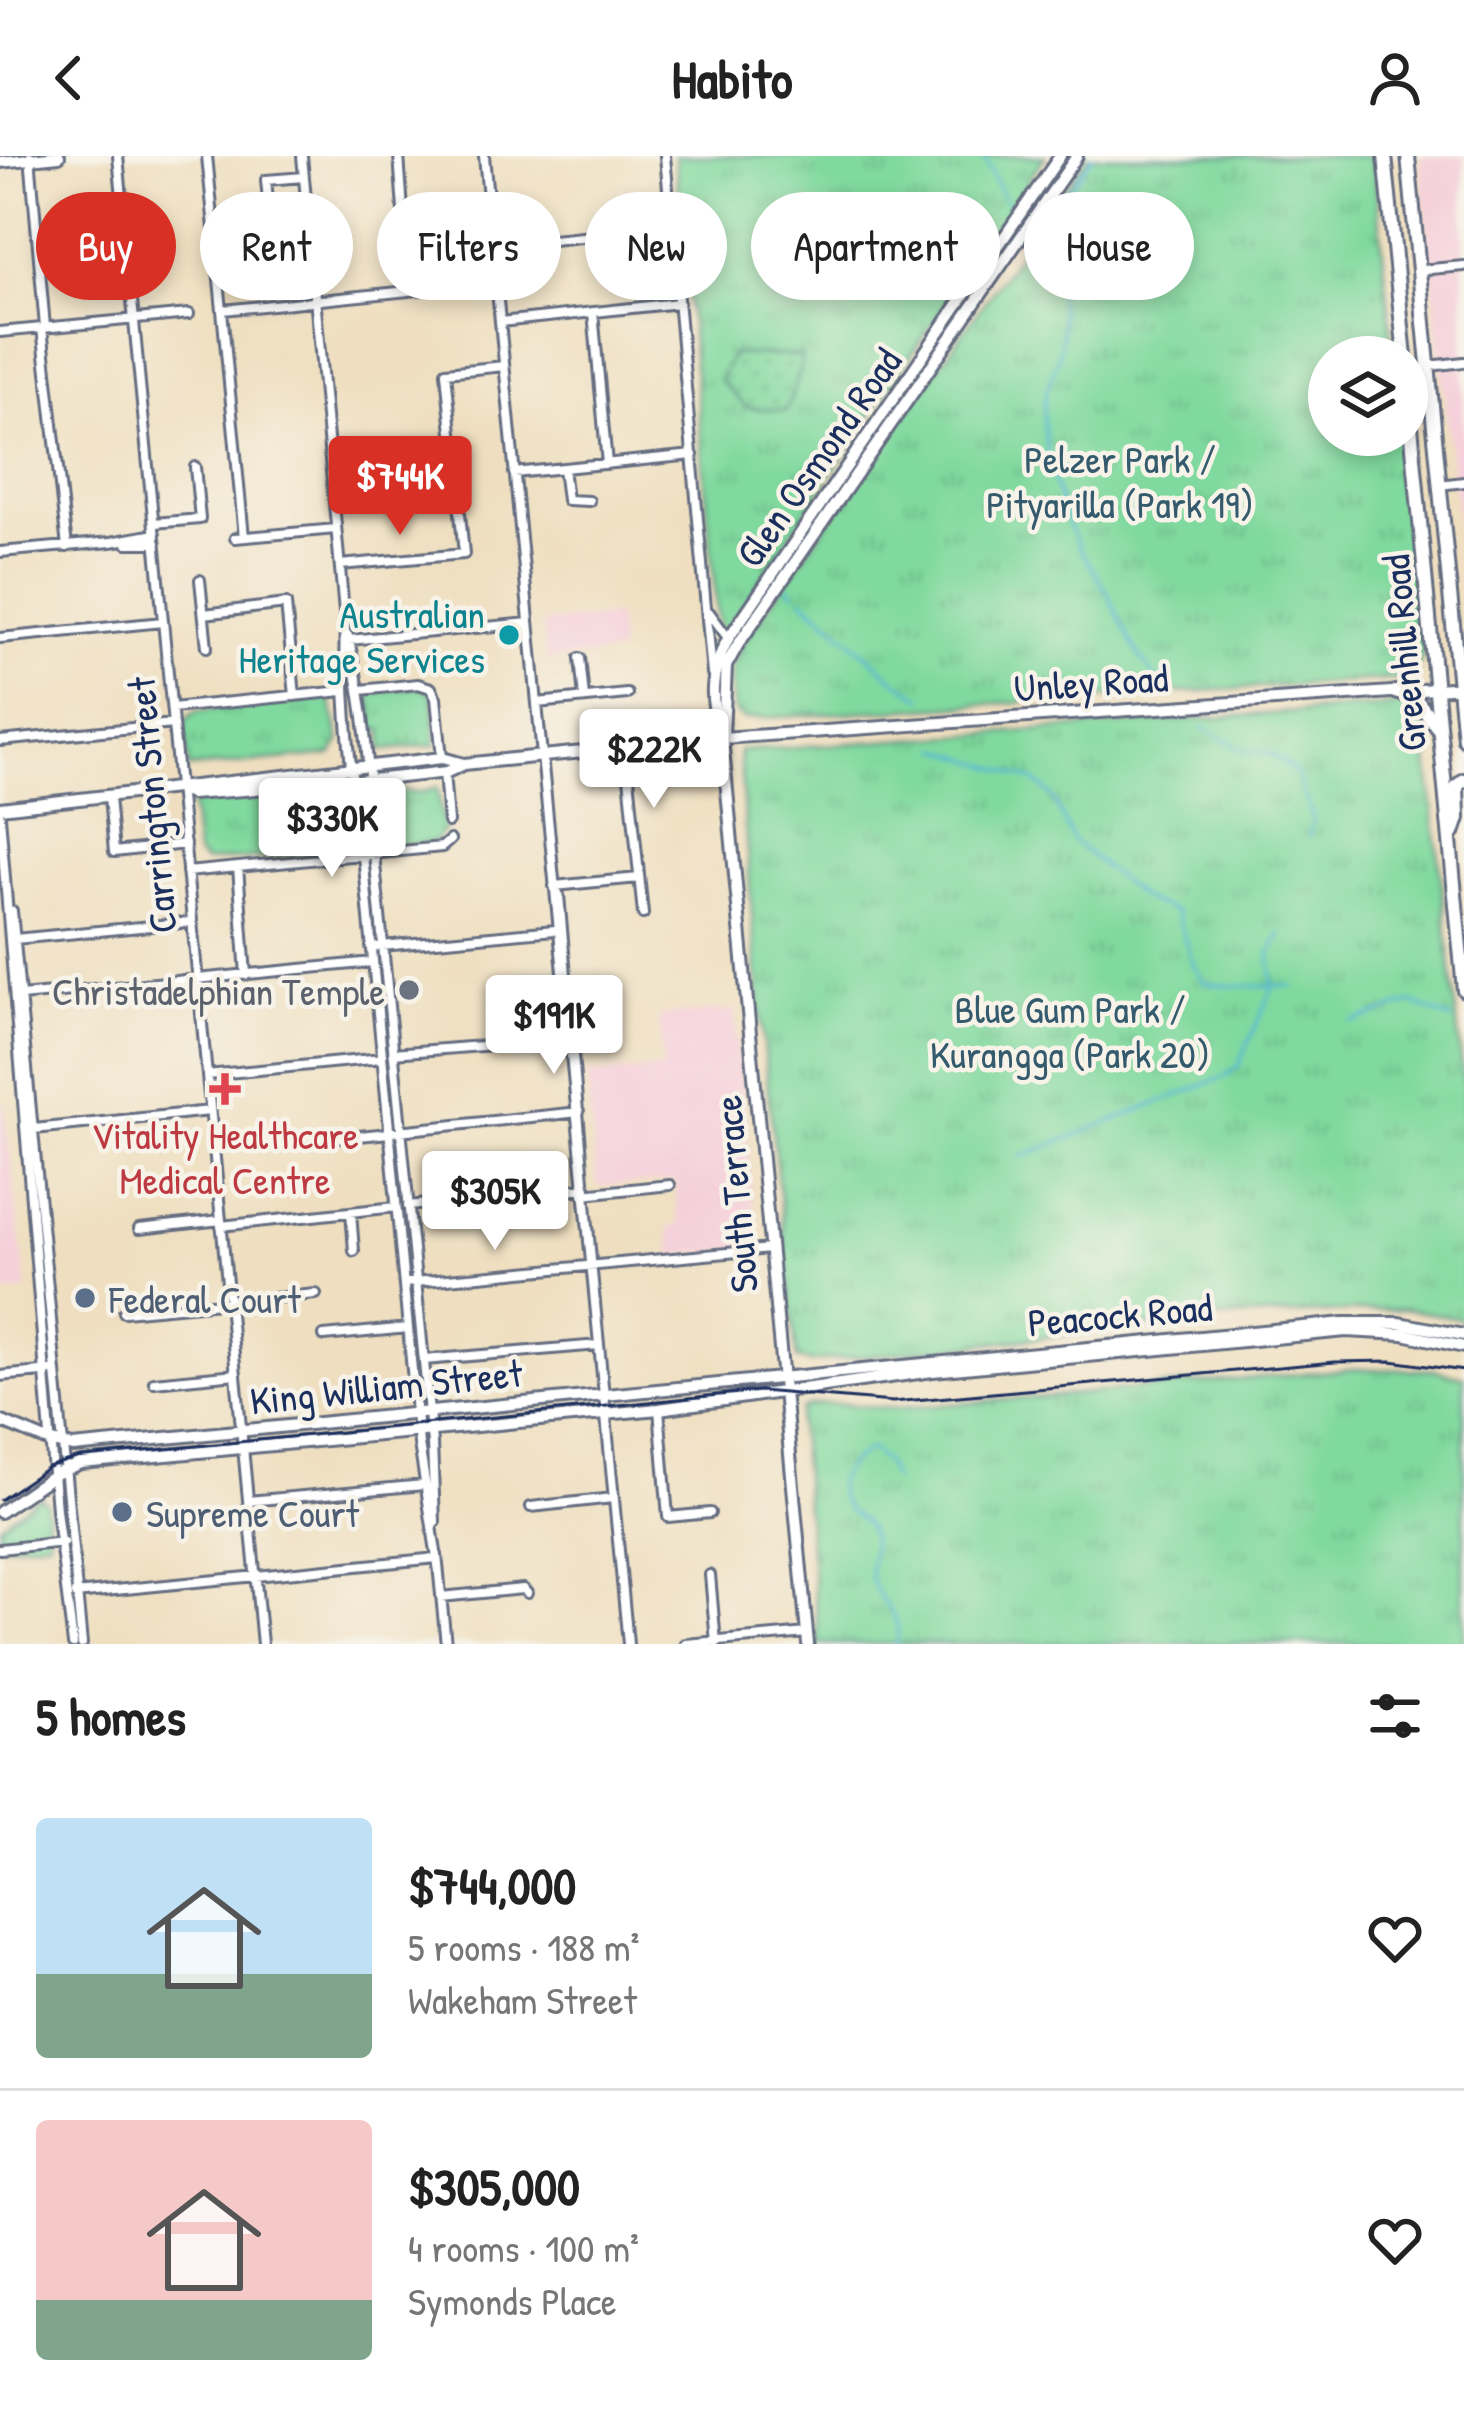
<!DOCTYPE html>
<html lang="en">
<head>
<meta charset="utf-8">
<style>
	body { margin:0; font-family:"Patrick Hand",sans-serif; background:#f2f2f2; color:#222; height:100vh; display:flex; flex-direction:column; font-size:45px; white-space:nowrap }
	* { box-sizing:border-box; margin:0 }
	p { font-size:39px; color:#767676 }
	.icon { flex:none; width:66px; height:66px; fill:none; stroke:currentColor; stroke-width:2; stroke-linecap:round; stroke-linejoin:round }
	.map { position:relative; height:1488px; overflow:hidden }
	.sheet { display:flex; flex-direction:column; background:#fff; flex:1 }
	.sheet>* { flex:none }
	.guide { position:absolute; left:36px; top:36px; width:1392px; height:108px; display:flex; gap:24px }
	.tools { position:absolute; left:1308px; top:180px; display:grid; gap:24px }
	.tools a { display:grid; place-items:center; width:120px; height:120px; border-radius:50%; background:#fff; box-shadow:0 6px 18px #0003; font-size:60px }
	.price { position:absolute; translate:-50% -102px; padding:0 27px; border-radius:12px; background:#fff; color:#222; font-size:39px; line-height:78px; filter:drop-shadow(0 3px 6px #0008) }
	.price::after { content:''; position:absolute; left:50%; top:72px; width:36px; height:27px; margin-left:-18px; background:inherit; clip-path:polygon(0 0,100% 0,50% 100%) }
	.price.active { background:#d93025; color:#fff }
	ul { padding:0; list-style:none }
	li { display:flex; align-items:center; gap:36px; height:300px; padding:0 36px }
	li+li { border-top:3px solid #e0e0e0 }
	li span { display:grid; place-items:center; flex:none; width:336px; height:240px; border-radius:12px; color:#555 }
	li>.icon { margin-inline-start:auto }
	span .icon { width:144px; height:144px; fill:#fffc; stroke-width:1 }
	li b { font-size:51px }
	h2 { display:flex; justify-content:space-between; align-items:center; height:144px; padding:0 36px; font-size:51px }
	.pill { padding:0 42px; border-radius:54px; background:#fff; box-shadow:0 6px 18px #0003; font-size:42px; line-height:108px }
	.pill.active { background:#d93025; color:#fff }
	header { display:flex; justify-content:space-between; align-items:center; height:156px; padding:0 36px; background:#fff; font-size:54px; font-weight:700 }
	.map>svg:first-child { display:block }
</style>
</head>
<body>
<header><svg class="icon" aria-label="back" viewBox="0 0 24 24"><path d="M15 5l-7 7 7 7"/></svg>Habito<svg class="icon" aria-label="person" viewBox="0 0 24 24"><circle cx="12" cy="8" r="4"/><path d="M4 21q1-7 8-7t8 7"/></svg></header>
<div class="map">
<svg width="1464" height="1488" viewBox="0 0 1464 1488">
	<defs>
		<pattern id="park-tufts" width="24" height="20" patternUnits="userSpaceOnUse" patternTransform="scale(3)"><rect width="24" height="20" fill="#80d99e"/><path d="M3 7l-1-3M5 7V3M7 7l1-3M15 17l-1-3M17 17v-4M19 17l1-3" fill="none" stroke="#6ebb8a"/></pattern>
		<pattern id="garden-dots" width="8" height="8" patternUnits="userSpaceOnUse" patternTransform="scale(3)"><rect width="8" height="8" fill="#80d99e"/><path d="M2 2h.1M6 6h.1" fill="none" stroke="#6ebb8a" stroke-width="1.8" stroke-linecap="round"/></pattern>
	</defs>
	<rect width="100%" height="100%" fill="#f7f3e8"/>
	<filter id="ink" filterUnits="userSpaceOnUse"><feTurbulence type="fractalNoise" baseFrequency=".00833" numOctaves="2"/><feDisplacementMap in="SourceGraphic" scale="24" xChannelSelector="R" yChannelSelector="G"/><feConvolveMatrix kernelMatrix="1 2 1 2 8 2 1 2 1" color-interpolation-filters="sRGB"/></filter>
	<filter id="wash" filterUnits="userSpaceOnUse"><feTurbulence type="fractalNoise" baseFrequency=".004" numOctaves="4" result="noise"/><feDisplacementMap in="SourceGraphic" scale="48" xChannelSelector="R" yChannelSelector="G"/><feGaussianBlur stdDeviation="2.7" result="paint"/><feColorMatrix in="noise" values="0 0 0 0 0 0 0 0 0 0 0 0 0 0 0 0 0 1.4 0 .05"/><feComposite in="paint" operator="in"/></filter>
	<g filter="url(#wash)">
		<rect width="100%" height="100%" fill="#efdfc0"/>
		<path fill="#f5cfda" d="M1420 0H1464V431L1426 59Z
			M617 460 620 497 546 505 542 467Z
			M734 854 757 1091 672 1099 669 1071 679 1069 675 1025 597 1030 587 919 663 913 659 860Z
			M0 946H3L27 1134 0 1137Z"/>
		<path fill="url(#park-tufts)" stroke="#4e847e" stroke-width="3" d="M675 0H1045L725 476 718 470Z
			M1088 0H1373L1394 201H1329V279H1401L1423 497 1416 517 1399 523 743 563 734 555 730 517 740 491Z
			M418 531 433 538 436 589 382 594 383 574H373L370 537Z
			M330 542 340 586 332 599 189 612 184 565 196 555Z
			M1414 548 1423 559 1464 931V1163L1406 1153 1223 1162 811 1206 797 1203 760 858 739 595Z
			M437 631 444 674 434 686 378 692 375 646 391 635 425 636Z
			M348 633 355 695 204 706 196 698 191 647Z
			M1351 1213 1434 1214 1464 1220V1488H819L798 1266 801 1253C828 1240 870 1254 900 1252 1051 1242 1201 1227 1351 1213Z
			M39 1340 46 1346 49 1384 0 1389V1369Z"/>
		<path fill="url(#garden-dots)" stroke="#4e847e" stroke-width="3" d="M733 198 801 200 800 216 786 255 746 251 719 223Z"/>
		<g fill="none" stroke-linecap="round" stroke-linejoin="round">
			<path stroke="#57b6d6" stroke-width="3" d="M983 0 1006 47
				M1093 0 1033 84C1058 118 1068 164 1057 205 1053 220 1044 235 1044 249 1042 291 1057 346 1075 383 1084 402 1098 419 1108 438 1123 469 1135 499 1158 525
				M788 431 794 436
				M802 442 897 525 923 542
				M1203 572 1245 594 1270 597 1295 616 1313 662 1309 682
				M940 593 1033 624 1052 640 1073 685 1143 743 1176 756 1193 808 1204 826C1233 833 1262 829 1292 830
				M1273 827 1270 798 1281 777
				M1352 866 1412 847 1452 864
				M1020 1001 1224 921 1238 910 1273 831
				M894 1324 885 1307 870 1293C846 1308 825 1323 847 1353 853 1360 863 1362 868 1372 878 1390 865 1412 873 1429 882 1450 905 1462 896 1488"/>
		</g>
	</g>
	<g filter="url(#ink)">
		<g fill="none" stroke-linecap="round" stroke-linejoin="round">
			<defs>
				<path id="minor" d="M30 0 45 171
					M118 0 262 1488
					M207 0 244 381
					M302 0 345 467C342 546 351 621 363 699L419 1288 437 1402
					M399 0 409 135
					M484 0 628 1488
					M665 0 712 518
					M269 55 266 24 304 21
					M439 57 447 131
					M492 90 671 72
					M1419 114 1464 110
					M223 154 496 126
					M593 156 607 308
					M500 166 679 147
					M42 172 67 391
					M0 176 189 158
					M1429 210 1464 206
					M563 312 567 344 589 345
					M514 317 693 299
					M1439 329 1464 326
					M333 334 456 322
					M154 367 200 363 195 311
					M235 382 336 373
					M127 387H156
					M0 396 111 386 155 378
					M340 409 464 398 446 216 504 210
					M200 424 207 491
					M709 456 728 482
					M204 458 286 448 295 540
					M348 480C366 552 370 625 374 698L432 1287 435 1366
					M0 482 163 466
					M349 484 529 467
					M580 502 584 542
					M361 534 418 528 431 532 436 542 442 602
					M537 547 627 538
					M172 552 343 535
					M0 585 173 568
					M626 591 643 758
					M444 616 448 666
					M109 641 114 696 185 688
					M0 660 56 1354 73 1488
					M238 711 246 819
					M187 716 442 691 450 684
					M554 730 639 722
					M555 731 559 739 591 1104
					M12 755 82 1488
					M15 783 192 766
					M371 791 555 774
					M21 840 373 806
					M393 897 571 883
					M207 919 382 902
					M34 973 210 955
					M389 976 579 956
					M319 984 389 977
					M583 1038 670 1029
					M408 1050 586 1032
					M351 1056 354 1095
					M221 1070 396 1051
					M139 1073 221 1064
					M404 1127 770 1093
					M124 1156 316 1138
					M324 1180 408 1172
					M424 1204 599 1189
					M0 1220 51 1215
					M154 1226 236 1218
					M659 1253 668 1361 710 1357
					M248 1345 424 1329
					M531 1351 613 1342
					M0 1393 63 1386
					M437 1399 446 1488
					M710 1419 716 1487
					M75 1438 437 1402
					M441 1441 523 1433 527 1437
					M686 1488 807 1477"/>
				<path id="major" d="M0 6 59 0
					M723 579 726 510 737 490 1077 0
					M180 634 191 638 383 623 447 616 464 608 722 582 1464 531
					M0 652 442 602 464 608
					M0 1265 48 1285 73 1291 1344 1167H1399L1464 1179
					M0 1356 55 1318 81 1307 659 1253 933 1215 1346 1175 1403 1178 1464 1191
					M808 1488 722 582C709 546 709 517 728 483L1060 0"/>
				<path id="highway" d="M1385 0 1405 201
					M1408 0 1464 583
					M1407 227 1464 834
					M1395 536 1415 542 1437 571
					M1453 677 1458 662 1457 630 1464 624"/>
			</defs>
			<use href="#minor" stroke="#656d80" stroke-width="14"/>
			<use href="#major" stroke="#656d80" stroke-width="16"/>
			<use href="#highway" stroke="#656d80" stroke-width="18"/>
			<use href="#minor" stroke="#fff" stroke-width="8"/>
			<use href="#major" stroke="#fff" stroke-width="10"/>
			<use href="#highway" stroke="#fff" stroke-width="12"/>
			<path stroke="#1b2f5e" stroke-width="3" d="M0 1344 48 1311 75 1302 760 1235 893 1246 1335 1206 1391 1205 1464 1215"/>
		</g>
	</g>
	<circle fill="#0f9aa8" stroke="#f7f3e8" stroke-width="4.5" cx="509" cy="479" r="12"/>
	<circle fill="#6b7280" stroke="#f7f3e8" stroke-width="4.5" cx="409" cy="834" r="12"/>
	<path fill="#e0444e" stroke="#f7f3e8" stroke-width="4.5" d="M219 915h12v12h12v12h-12v12h-12v-12h-12v-12h12z"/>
	<g fill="#5c6f8a" stroke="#f7f3e8" stroke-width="4.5">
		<circle cx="85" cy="1142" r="12"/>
		<circle cx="122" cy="1356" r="12"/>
	</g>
	<g text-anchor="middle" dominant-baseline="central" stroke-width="9" stroke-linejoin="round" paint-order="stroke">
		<g font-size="39" fill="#1b2f5e" stroke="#f7f3e8">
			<text transform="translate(818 301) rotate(-55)">Glen Osmond Road</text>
			<text transform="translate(1403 497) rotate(-95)">Greenhill Road</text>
			<text transform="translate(1091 526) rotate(-4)">Unley Road</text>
			<text transform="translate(151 649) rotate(-95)">Carrington Street</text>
			<text transform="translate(735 1038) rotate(-95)">South Terrace</text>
			<text transform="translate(1120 1158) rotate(-5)">Peacock Road</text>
			<text transform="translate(386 1230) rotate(-6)">King William Street</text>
		</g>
		<g font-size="39" fill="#345a6e" stroke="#f7f3e8">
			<text x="1120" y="302">Pelzer Park /<tspan x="1120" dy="45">Pityarilla (Park 19)</tspan></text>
			<text x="1070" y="852">Blue Gum Park /<tspan x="1070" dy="45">Kurangga (Park 20)</tspan></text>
		</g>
		<g font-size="39" fill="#0d838f" stroke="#f7f3e8" text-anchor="end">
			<text x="485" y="457">Australian<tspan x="485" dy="45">Heritage Services</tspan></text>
		</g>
		<g font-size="39" fill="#5b616d" stroke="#f7f3e8" text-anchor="end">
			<text x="385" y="834">Christadelphian Temple</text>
		</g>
		<g font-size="39" fill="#be3a42" stroke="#f7f3e8">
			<text x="225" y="978">Vitality Healthcare<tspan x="225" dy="45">Medical Centre</tspan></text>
		</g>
		<g font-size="39" fill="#4e5e75" stroke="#f7f3e8" text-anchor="start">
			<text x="109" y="1142">Federal Court</text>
			<text x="146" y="1356">Supreme Court</text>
		</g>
	</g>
</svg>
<div class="tools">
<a><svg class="icon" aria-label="layers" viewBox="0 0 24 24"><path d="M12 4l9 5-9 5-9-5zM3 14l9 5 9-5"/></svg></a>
</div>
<b class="price active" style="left:400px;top:382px">$744K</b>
<b class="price" style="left:654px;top:655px">$222K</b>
<b class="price" style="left:332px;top:724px">$330K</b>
<b class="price" style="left:554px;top:921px">$191K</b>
<b class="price" style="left:495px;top:1097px">$305K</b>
<div class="guide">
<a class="pill active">Buy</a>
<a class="pill">Rent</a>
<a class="pill">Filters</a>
<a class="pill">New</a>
<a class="pill">Apartment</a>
<a class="pill">House</a>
</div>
</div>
<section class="sheet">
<h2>5 homes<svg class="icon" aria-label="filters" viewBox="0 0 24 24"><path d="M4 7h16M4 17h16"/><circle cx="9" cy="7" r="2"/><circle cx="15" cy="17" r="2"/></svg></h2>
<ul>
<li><span style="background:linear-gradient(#bfe0f5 65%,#7fa58c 0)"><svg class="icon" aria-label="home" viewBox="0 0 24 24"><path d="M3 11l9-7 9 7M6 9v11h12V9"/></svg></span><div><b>$744,000</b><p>5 rooms · 188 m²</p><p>Wakeham Street</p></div><svg class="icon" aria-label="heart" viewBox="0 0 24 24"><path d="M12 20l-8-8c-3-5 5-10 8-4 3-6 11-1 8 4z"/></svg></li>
<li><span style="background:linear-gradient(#f6c9c9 75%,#7fa58c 0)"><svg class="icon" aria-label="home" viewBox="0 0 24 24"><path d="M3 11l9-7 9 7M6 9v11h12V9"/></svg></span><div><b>$305,000</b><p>4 rooms · 100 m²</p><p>Symonds Place</p></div><svg class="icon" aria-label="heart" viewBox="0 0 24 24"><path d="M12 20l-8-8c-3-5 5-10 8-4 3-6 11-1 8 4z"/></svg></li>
</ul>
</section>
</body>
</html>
